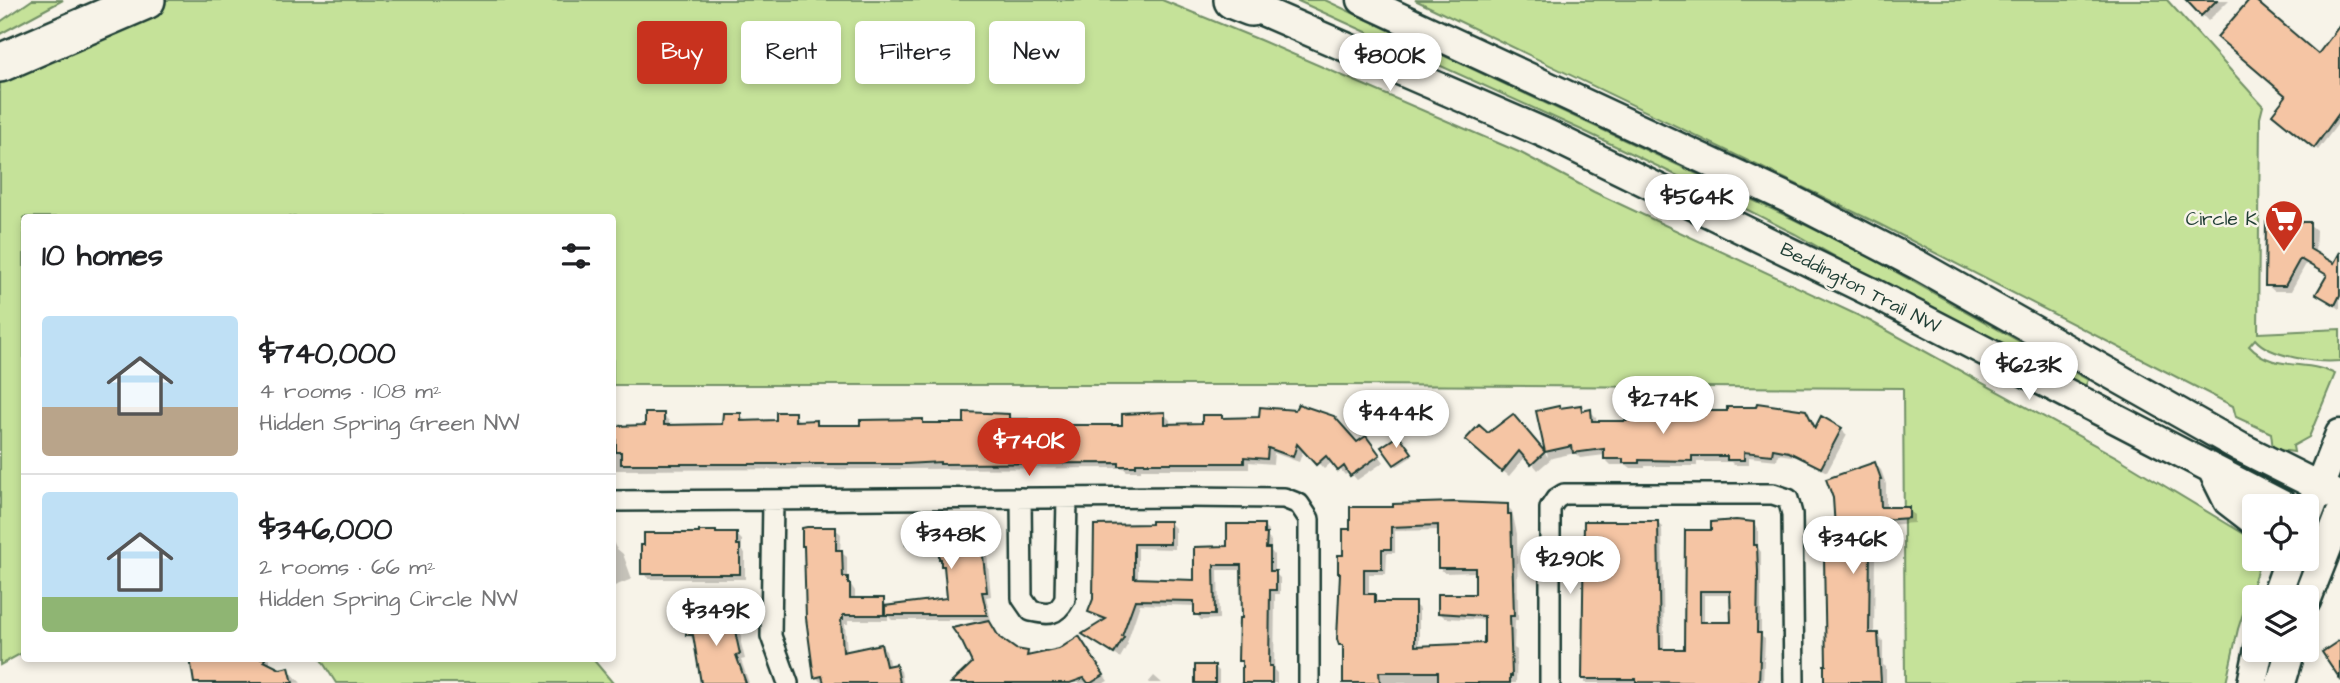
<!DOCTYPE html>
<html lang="en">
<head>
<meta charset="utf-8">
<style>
	body { margin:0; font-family:"Architects Daughter",sans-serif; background:#f2f2f2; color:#202124; height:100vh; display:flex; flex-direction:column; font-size:26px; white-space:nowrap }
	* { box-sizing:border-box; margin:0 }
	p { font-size:23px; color:#757577 }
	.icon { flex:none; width:38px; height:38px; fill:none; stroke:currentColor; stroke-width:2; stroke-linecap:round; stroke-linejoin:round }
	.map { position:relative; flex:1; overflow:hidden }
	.drawer { position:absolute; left:21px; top:214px; width:595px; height:448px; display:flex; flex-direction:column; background:#fff; border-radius:7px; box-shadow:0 4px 10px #0003 }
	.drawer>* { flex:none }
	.hud { position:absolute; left:637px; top:21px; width:665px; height:63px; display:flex; gap:14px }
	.controls { position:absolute; left:2242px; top:494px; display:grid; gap:14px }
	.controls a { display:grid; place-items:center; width:77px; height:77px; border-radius:7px; background:#fff; box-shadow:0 4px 10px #0003; font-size:35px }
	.price { position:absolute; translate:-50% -60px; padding:0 16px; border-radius:24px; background:#fff; color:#222; font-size:23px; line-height:46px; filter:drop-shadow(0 2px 4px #0008) }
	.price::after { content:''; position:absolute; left:50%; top:42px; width:21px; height:16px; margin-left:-10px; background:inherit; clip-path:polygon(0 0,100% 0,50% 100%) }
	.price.on { background:#c8321e; color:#fff }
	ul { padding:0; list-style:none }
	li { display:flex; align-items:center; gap:21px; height:175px; padding:0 21px }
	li+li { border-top:2px solid #e0e0e0 }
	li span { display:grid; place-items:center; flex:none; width:196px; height:140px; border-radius:7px; color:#555 }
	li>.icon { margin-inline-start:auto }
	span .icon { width:84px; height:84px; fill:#fffc; stroke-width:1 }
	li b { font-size:30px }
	h2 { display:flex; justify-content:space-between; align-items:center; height:84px; padding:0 21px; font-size:30px }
	.pill { padding:0 24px; border-radius:7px; background:#fff; box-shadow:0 4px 10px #0003; font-size:24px; line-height:63px }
	.pill.on { background:#c8321e; color:#fff }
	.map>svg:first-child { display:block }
</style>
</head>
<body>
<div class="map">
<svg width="2340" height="683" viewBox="0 0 2340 683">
	<rect width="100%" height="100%" fill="#f7f3e8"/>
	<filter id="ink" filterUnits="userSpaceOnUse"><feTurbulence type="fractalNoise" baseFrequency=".0143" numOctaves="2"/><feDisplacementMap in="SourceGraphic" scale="14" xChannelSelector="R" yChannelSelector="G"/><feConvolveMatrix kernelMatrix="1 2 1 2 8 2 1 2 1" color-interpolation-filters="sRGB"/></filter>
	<g filter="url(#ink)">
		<path fill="#c5e299" stroke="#729066" stroke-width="2" d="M32 0H63L0 34V22Z
			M163 0H1162L1260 40 1521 153 1594 192 1870 321 2115 456 2254 540V558L2261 559 2238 629 2226 683H1905L1903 388 1343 385H613L612 217H24V652L0 665V74Z
			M1296 0H1325L1791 218 1855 249 2088 380 2085 387 1985 342 1795 234 1728 200 1586 132Z
			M1415 0H2167L2263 106 2260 118 2258 333 2340 329V361C2317 363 2270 357 2255 339L2249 346C2273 372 2308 359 2335 374L2309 437 2293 446 2294 452 2273 449 2271 433 2236 417 2233 406 1879 224Z
			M320 658H592L613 683H336Z"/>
		<path fill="#0003" fill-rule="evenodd" d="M2188 0H2229L2208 21Z
			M2251 0 2318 57 2340 28V121L2318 150 2278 118 2289 96Z
			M2309 224 2316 230 2315 254 2335 265 2340 256V309L2318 293 2328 276 2306 264 2291 291H2274L2267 285Z
			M1581 407 1586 412 1590 411 1596 417 1597 423H1628L1644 415 1649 420 1687 421 1805 411 1817 428 1841 429 1847 435 1827 472 1797 457 1778 454 1777 460 1749 457V465H1734L1731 462H1697V466H1645V468H1631L1627 465H1611L1605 459V455L1580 458 1575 453 1552 458 1538 470 1526 456 1509 476 1473 446 1519 422 1548 457 1538 412Z
			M740 414 746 422 778 421 794 414 800 422H816L821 427H861L922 421 925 424H965L1009 416 1014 421H1027L1033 426 1124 427 1164 414 1170 420V426L1204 425 1221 417 1224 420 1357 444 1366 438 1384 462 1357 480 1350 472 1345 475 1333 461 1324 469 1304 448 1299 462 1274 453 1273 464 1249 462V469H1141V471H1127L1123 468 612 470V427H646L663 415 669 421V427L724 425Z
			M1402 439 1413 456 1397 466 1395 464Z
			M1875 464 1881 470 1886 484V509H1908L1914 515V523L1873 526 1875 555 1874 635H1877L1883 641V665L1886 667V683H1826L1832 559 1837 530Z
			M1507 506 1512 511 1517 534 1518 620H1515L1514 648 1517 650 1516 683H1342V681H1344L1345 649 1340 644 1345 531ZM1439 530V568L1445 573 1477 572V596L1440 613 1445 618 1486 620 1485 645 1419 647V609L1414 604H1380L1374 596H1369V574H1386L1387 553H1395V531Z
			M1170 523 1175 528V549L1138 548V580L1196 582 1229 548 1263 526 1268 531V538L1271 541V551L1274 555V572L1280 578V594H1275L1274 670 1277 673V683H1244V664L1240 660 1243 620V570H1218L1219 619 1201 620 1196 614V606L1140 604 1127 643 1128 644 1120 658 1085 634 1106 621 1095 617 1090 612 1095 599 1096 526H1153Z
			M1585 523H1657L1662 527 1664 651 1686 650 1712 532 1753 523 1758 528V548L1761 552V636L1765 639 1763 683H1585ZM1704 595H1732L1733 624H1704Z
			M980 526 985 531V552L987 554 991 596 986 597 991 620H892L888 616V620H848V624H845L847 653 881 646 886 651 890 667 895 666 901 671 903 683H826L825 681 821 682 816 677 835 529 841 534 840 552 847 557V579L855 591V600H883L888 607 949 599 941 549 913 550 908 545Z
			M736 534 742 540V550L745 553V579H649L643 573 701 535Z
			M612 540 616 548 623 554 632 579 612 587Z
			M735 616 741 622V643L745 659 741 660 749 683H704L694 640 688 634Z
			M988 622 1002 641 1015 651 1027 652 1032 657 1060 651 1079 639 1108 681 1104 683H953L974 664Z
			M238 658H270V666L280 671 288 669 301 683H236Z
			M1214 666 1219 671V683H1197Z
			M1154 676 1162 683H1148Z"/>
		<path fill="#f5c5a4" stroke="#1f3d34" stroke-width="2" fill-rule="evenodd" d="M2186 0H2217L2201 16Z
			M2249 0H2255L2318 54 2340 25V112L2314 148 2272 114 2286 96 2217 37Z
			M2266 222H2310V249L2334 263 2340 252V295L2335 305 2316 294 2327 275 2300 259 2285 286H2265Z
			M1757 403 1806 410 1815 428 1821 416 1842 428 1821 468 1789 452 1773 449 1772 455 1744 452V460H1727V456H1692V461L1639 460V463H1623V459H1604V449L1573 453 1572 446 1545 452 1531 465 1519 451 1502 472 1465 440 1479 425 1488 433 1513 414 1545 452 1536 411 1559 406 1560 408 1581 405 1582 411 1591 409 1592 421H1627V413H1645V418L1685 419V414H1700V411H1727V407H1756Z
			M1298 404 1334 416 1357 442 1366 436 1380 455 1350 476 1344 466 1338 471 1326 456 1316 465 1297 444 1293 457 1268 448 1267 459 1244 457V463H1136V466H1119V463L940 464V462L905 464H621V452H616V426L645 425V413H664V425L722 424 723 413H741V421L776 420V412H795V421L817 420V425H860V420L923 419V423H964V412L1009 414V419H1028V425H1122V414L1165 412V424L1202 423V415H1222V418L1259 417 1260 407 1295 410Z
			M1399 435 1412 453 1394 465 1381 447Z
			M1875 462 1881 479H1880L1881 507H1909V518L1868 521 1870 548 1869 633H1878L1881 682H1824V665H1826L1824 557H1830L1828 528H1835L1833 498 1826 479Z
			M1454 502 1508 504V514H1511L1514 616H1510L1512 676H1510V683H1438V672H1379L1380 683H1343V645H1339L1337 639 1340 573H1338V555H1343V529H1350V507H1393V504ZM1438 525V568H1475V594H1438V613L1484 616V643L1415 646V602H1375V594H1364V569H1382V549H1391V527Z
			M1736 520 1754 522V545H1757L1758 572 1757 633H1761L1759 683 1636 682V679H1582L1584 521H1658L1660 649H1684L1685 530H1711V522ZM1700 591H1730L1731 622H1700Z
			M1151 521H1170V544H1134V578L1194 580V547L1227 546V524H1264V534H1267L1266 548H1270V571H1276V590H1270L1269 666H1272V683H1242V661H1238L1239 618H1242L1241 565H1214L1215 615H1194V601L1135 600 1122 636 1124 637 1114 654 1082 634 1106 619 1088 612 1093 599 1094 525 1151 524Z
			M980 524V547H982L987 592H982L987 615H885V606L947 598 944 566H941V559H939V545H906V525Z
			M807 527H836V550H842L843 577H848V584H850V598H884V615H843V619H841L843 652 881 644 886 666 896 664 900 683H824L822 676 814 678 806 618 804 546H802V528Z
			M699 531H716V533H737V545H740V574H641V545H644V533H699Z
			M686 615H736V636L740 654 736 655 746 683H701L693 635H686Z
			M989 620 999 637 1016 649 1028 651 1027 656 1059 649 1079 636 1104 675 1091 683H1088L1084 678 1070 683H951L972 663 962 642 952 628Z
			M2340 640V679L2322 652Z
			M190 658H265L264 661 280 669 289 667 293 683H194Z
			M1195 665H1215V683H1195Z"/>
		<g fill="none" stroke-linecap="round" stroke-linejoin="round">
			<defs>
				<path id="street" d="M1021 498 1022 598 1031 611C1049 615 1056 616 1065 599L1067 498
					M773 500 771 636 788 683
					M612 501 1185 497 1284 498 1299 504 1309 519V683
					M1550 683V508L1556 499 1564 494H1773L1788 499 1792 514 1794 683"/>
				<path id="secondary" d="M1237 0 1547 134 1869 291 2284 506
					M1362 0 1792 200 1918 265 2240 447 2340 497
					M2212 469 2228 501 2254 521
					M2306 520 2340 434
					M2276 597 2290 558
					M2306 601 2340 515
					M2252 683 2259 649
					M2281 683 2291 649"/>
				<path id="highway" d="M1233 0 1251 7
					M0 63 146 0"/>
			</defs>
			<use href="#street" stroke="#1f3d34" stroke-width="24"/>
			<use href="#secondary" stroke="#1f3d34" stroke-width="33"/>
			<use href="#highway" stroke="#1f3d34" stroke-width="42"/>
			<use href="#street" stroke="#f7f3e8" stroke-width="19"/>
			<use href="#secondary" stroke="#f7f3e8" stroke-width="28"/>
			<use href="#highway" stroke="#f7f3e8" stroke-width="37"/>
		</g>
	</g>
	<defs>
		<symbol id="supermarket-pin" viewBox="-11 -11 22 30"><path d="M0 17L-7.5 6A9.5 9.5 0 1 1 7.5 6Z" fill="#c8321e" stroke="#f7f3e8"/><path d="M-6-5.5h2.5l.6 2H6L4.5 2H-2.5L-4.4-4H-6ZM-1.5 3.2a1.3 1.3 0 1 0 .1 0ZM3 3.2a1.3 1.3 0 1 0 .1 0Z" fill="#fff"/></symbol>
	</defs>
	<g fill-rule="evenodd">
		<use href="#supermarket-pin" x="2262" y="197" width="44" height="60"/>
	</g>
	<g text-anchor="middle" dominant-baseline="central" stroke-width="5" stroke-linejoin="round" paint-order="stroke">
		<g font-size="19" fill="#1f3d34" stroke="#f7f3e8" text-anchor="end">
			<text x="2257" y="219">Circle K</text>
		</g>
		<g font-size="19" fill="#1f3d34" stroke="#f7f3e8">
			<text transform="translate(1860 288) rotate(27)">Beddington Trail NW</text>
		</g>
	</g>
</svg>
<div class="controls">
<a><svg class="icon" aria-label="locate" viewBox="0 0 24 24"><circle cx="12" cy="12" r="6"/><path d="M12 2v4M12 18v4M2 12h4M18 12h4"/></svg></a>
<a><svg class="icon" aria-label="layers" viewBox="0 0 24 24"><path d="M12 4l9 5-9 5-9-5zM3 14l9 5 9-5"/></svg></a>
</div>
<b class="price" style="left:1390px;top:93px">$800K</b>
<b class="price" style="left:1697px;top:234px">$564K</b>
<b class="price" style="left:2029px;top:402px">$623K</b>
<b class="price" style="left:1663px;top:436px">$274K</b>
<b class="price" style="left:1396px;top:450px">$444K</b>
<b class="price on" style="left:1029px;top:478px">$740K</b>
<b class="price" style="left:951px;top:571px">$348K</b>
<b class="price" style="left:1853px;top:576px">$346K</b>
<b class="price" style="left:1570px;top:596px">$290K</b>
<b class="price" style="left:716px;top:648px">$349K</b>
<div class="hud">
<a class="pill on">Buy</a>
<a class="pill">Rent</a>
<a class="pill">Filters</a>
<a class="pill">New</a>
</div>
<section class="drawer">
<h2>10 homes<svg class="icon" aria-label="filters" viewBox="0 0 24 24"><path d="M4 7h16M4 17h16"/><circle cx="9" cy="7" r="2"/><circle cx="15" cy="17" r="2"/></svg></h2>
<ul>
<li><span style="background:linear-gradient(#bfe0f5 65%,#b9a48a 0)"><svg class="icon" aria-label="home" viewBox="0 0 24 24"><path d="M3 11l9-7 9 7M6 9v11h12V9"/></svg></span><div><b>$740,000</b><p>4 rooms · 108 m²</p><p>Hidden Spring Green NW</p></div></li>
<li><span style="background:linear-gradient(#bfe0f5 75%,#8fb573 0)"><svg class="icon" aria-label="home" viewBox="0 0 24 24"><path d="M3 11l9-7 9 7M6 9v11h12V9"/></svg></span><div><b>$346,000</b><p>2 rooms · 66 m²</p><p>Hidden Spring Circle NW</p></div></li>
</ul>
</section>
</div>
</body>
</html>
